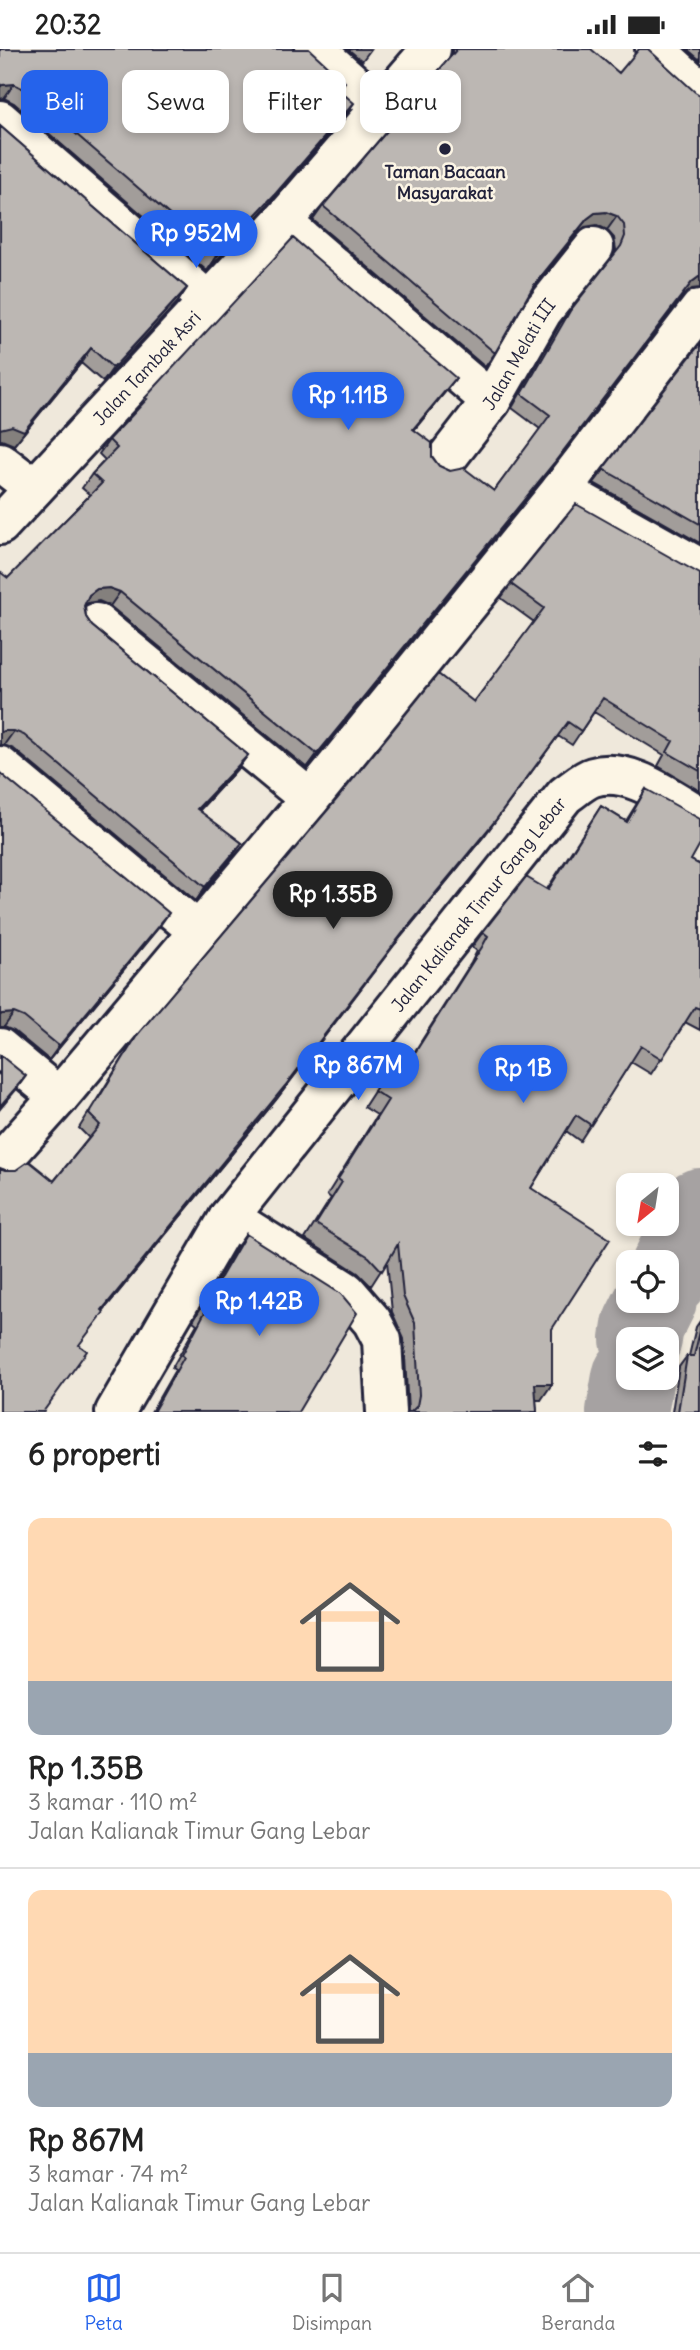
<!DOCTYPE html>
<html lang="id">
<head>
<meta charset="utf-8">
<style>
	body { margin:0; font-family:Delius,sans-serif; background:#f2f2f2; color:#222; height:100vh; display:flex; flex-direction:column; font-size:26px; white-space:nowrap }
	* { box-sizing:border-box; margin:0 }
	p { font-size:23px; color:#767676 }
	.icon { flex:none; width:38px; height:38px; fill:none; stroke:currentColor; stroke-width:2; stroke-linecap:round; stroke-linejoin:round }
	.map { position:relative; height:1363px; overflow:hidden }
	.drawer { display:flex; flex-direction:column; background:#fff; flex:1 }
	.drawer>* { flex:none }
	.top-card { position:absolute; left:21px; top:21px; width:658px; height:63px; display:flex; gap:14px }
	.needle { width:46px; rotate:210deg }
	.controls { position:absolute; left:616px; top:1124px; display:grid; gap:14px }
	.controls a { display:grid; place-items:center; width:63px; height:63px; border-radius:14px; background:#fff; box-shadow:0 4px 10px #0003; font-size:35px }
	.price { position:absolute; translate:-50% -60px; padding:0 16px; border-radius:24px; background:#2563eb; color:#fff; font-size:23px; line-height:46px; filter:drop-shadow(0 2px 4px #0008) }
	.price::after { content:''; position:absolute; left:50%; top:42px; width:21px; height:16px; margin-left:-10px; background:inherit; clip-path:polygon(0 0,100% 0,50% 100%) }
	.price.on { background:#222; color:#fff }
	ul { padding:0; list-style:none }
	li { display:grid; align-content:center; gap:14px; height:371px; padding:0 28px }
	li+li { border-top:2px solid #e0e0e0 }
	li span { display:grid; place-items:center; height:217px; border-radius:14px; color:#555 }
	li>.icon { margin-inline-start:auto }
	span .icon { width:126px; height:126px; fill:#fffc; stroke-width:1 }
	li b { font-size:30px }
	h2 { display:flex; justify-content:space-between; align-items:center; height:84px; padding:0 28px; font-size:30px }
	.tag { padding:0 24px; border-radius:14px; background:#fff; box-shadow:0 4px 10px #0003; font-size:24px; line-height:63px }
	.tag.on { background:#2563eb; color:#fff }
	.status { display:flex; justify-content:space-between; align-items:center; height:49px; padding:0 35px; background:#fff; direction:ltr }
	.status svg { height:19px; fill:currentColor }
	.dock { display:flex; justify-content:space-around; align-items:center; height:98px; border-top:2px solid #e0e0e0; background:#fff; font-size:19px; color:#767676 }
	.dock a { display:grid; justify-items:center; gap:4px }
	.dock .on { color:#2563eb }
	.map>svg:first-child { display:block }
</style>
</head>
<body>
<div class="status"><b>20:32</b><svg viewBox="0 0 49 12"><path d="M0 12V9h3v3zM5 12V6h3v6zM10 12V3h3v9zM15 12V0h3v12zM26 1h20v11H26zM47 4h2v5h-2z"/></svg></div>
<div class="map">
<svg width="700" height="1363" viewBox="0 0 700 1363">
	<rect width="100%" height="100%" fill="#efe8db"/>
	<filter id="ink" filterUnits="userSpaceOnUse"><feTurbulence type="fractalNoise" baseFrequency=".0143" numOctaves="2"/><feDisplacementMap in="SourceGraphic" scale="14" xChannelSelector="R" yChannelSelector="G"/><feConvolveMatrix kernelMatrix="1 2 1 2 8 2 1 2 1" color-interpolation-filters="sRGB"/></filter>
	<g filter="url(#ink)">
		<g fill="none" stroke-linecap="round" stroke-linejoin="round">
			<path stroke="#a6a2a2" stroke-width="82" d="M667 1228 700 1160
				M641 1290 643 1277 656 1251
				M627 1363 633 1328"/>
			<defs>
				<g id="street">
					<path d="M315 0 380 58"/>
					<path d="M655 0 700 41"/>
					<path d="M0 71 208 252"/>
					<path d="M282 173 491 352"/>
					<path d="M0 413 34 439"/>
					<path id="s1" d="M443 414 491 352 542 263 594 198"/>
					<path d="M561 441 700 519"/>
					<path id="s2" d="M0 476 282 173 431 0"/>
					<path d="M96 574 310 750"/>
					<path d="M0 717 198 882"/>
					<path d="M0 999 59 1048"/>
					<path d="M0 1114 59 1048 310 750 561 441 700 260"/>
					<path d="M229 1168 346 1242 372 1272 382 1291 386 1363"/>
					<path id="s3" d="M115 1363 229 1168 565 746C573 741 583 731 593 728 630 717 670 750 700 767"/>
				</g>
			</defs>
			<use href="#street" stroke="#22223b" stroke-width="44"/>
			<use href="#street" stroke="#fcf5e5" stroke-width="38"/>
		</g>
		<path fill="#a29d9a" stroke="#22223b" stroke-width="2" d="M0 0 339 42 344 68 266 158 207 222 14 54 4 49 0 50Z
			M348 0H371L362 12Z
			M452 0H591L692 240 683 247 544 427 307 719 110 557 99 552 88 554 85 556 86 568 92 577 248 706 238 719 199 762 242 794 232 808 196 852 14 700 4 696 8 529 90 446 82 439 92 425 105 411 99 405 109 391 136 361 145 349 446 342 414 381 439 417 494 442 540 380 512 359 560 275 613 208 616 201 614 189 607 181 597 176 585 178 577 184 531 242 495 304 485 318 313 171 323 157 451 8 452 5Z
			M687 0H700V11Z
			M0 77 187 239 177 254 103 333 81 314 14 396 2 391Z
			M700 295V494L594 434Z
			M700 525V742L658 717 664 706 594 663 572 696 558 687 485 786 395 895 276 1051 103 1262 5 1121 54 1132 89 1089 79 1079 138 985 474 653 534 573 501 549 511 535Z
			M0 724 159 878 49 1011 14 982 4 978Z
			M646 740 691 811 700 816V981L685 973 651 1025 631 1013 580 1092 566 1082 531 1139 552 1280 541 1351H536L537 1363H408L404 1290 392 1263 387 1212 371 1237 358 1224 305 1190 331 1149 327 1146 377 1066 364 1058 403 998 413 1005 471 914 477 902 472 898 483 883 547 840 601 757 626 772Z
			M246 1185 298 1363H151L175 1321 172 1319 197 1275 193 1272 236 1199Z
			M700 1272V1363H672L679 1318 687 1307H689L696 1278Z"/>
		<path fill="#84807d" stroke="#22223b" stroke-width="2" d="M14 35 4 49 0 50V38L2 36Z
			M354 54 344 68 266 158 207 222 217 207Z
			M606 163 617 167 607 181 597 176 585 178 577 184 525 249 534 236 587 170 595 164Z
			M700 227V239L692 240 683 247 544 427 307 719 317 705 692 233Z
			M187 239 177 254 103 333 113 319Z
			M91 299 81 314 14 396 2 391 0 392V380Z
			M456 329 446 342 403 394 413 380Z
			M109 539 120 543 110 557 99 552 88 554 80 560 89 546 97 540Z
			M568 673 485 786 395 895 276 1051 92 1275 102 1261 405 881Z
			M3 682H14L4 696H0V684Z
			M248 706 238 719 187 774 197 760Z
			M242 794 232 808 196 852 205 838Z
			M169 864 159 878 49 1011 59 997Z
			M14 964 4 978H0V966L2 965Z
			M26 1027 16 1041 0 1060V1057Z
			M535 1335H552L541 1351H525Z"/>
		<path fill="#bcb7b3" stroke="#22223b" stroke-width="2" d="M0 0H309L345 33 339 41 354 54 276 144 217 207 24 40 14 35 2 36 0 38Z
			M457 0H591L619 24 639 0H648L695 43 700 46V227L692 233 554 414 317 705 120 543 109 539 97 540 89 546 84 557 86 568 92 577 248 706 197 760 242 794 205 838 24 686 14 682H3L0 684V523L8 529 102 434 92 425 117 399 109 391 147 350 145 349 293 189 456 329 413 380 432 394V408L439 417 450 422 464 419 494 442 550 366 522 345 570 262 621 197 625 187 624 176 617 167 606 163 595 164 587 170 534 236 495 304 323 157Z
			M0 77 187 239 113 319 91 299 24 382 12 377 0 380Z
			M700 295V475L603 420Z
			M576 455 700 525V722L667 703 673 692 603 649 581 682 568 673 495 772 405 881 285 1037 102 1261 104 1263 79 1296 87 1302 43 1363H0V1119L5 1121H16L29 1112 54 1132 100 1076 89 1065 138 985 337 750 438 625 474 653 544 559 511 535Z
			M0 724 169 864 59 997 24 968 14 964 2 965 0 966Z
			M646 740 700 770V795L691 811 700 816V960L695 958 662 1010 641 997 591 1076 576 1066 531 1139 610 1190 552 1280V1335H535L537 1363H411L417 1357 419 1346 415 1274 403 1247 398 1195 382 1222 369 1208 316 1175 342 1133 338 1130 388 1051 374 1042 403 998 414 1005 482 898 488 887 483 883 526 828 548 841 601 757 627 773Z
			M0 1006 26 1027 0 1057Z
			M246 1185 341 1245 357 1264 298 1363H153L184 1308 182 1306 206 1261 203 1259Z
			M700 1282V1363H678L687 1307H694Z"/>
	</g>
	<circle fill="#22223b" stroke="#fcf5e5" stroke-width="2.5" cx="445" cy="100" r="7"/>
	<g text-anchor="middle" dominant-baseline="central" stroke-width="5" stroke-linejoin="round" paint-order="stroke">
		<g font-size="18" font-weight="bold" fill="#22223b" stroke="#fcf5e5">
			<text x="445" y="122">Taman Bacaan<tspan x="445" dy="21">Masyarakat</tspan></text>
		</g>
		<g font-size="18" fill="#22223b" stroke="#fcf5e5">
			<text stroke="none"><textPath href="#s1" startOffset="133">Jalan Melati III</textPath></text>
			<text stroke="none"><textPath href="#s2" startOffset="215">Jalan Tambak Asri</textPath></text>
			<text stroke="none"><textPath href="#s3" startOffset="626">Jalan Kalianak Timur Gang Lebar</textPath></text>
		</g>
	</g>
</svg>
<div class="controls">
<a><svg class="needle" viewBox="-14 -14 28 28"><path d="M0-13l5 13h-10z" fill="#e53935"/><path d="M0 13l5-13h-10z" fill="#767676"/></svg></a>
<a><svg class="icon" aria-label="locate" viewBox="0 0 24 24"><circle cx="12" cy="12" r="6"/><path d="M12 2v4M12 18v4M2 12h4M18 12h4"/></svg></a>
<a><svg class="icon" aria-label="layers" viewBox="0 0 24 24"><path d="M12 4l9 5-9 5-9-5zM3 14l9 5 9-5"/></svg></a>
</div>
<b class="price" style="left:196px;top:221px">Rp 952M</b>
<b class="price" style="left:348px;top:383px">Rp 1.11B</b>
<b class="price on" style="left:333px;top:882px">Rp 1.35B</b>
<b class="price" style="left:358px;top:1053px">Rp 867M</b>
<b class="price" style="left:523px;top:1056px">Rp 1B</b>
<b class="price" style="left:259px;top:1289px">Rp 1.42B</b>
<div class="top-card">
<a class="tag on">Beli</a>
<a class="tag">Sewa</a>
<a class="tag">Filter</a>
<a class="tag">Baru</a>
</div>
</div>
<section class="drawer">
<h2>6 properti<svg class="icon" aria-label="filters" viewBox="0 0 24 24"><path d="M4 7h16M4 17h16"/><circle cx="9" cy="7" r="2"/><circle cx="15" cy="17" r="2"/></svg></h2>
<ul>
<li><span style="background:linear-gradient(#ffd9b3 75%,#9aa5b1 0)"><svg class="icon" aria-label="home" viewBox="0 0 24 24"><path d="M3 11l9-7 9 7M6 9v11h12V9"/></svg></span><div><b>Rp 1.35B</b><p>3 kamar · 110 m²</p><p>Jalan Kalianak Timur Gang Lebar</p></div></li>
<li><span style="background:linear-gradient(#ffd9b3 75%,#9aa5b1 0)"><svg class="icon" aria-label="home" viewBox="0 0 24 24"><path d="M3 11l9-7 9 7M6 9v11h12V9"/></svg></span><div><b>Rp 867M</b><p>3 kamar · 74 m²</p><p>Jalan Kalianak Timur Gang Lebar</p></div></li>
</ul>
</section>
<nav class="dock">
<a class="on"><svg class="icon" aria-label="map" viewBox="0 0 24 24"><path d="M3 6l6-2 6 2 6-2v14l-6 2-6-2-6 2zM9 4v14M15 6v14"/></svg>Peta</a>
<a><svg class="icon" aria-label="saved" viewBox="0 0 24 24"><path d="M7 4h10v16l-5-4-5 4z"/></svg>Disimpan</a>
<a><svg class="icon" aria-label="home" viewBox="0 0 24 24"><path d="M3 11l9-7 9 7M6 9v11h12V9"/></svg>Beranda</a>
</nav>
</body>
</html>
